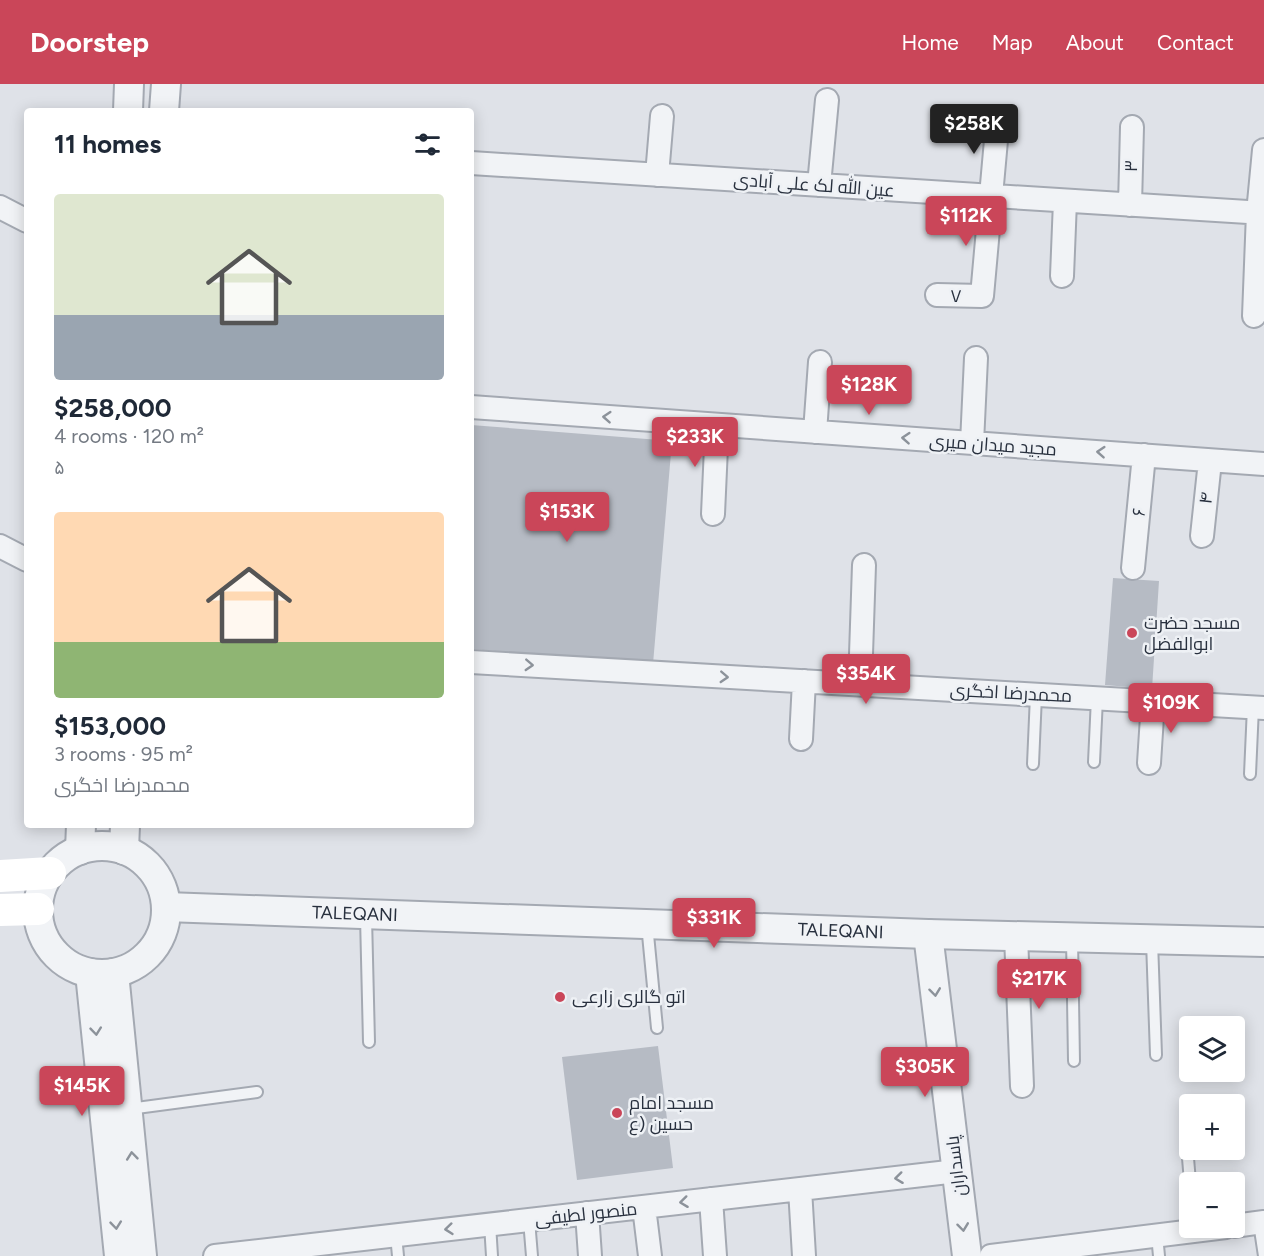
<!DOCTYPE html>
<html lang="en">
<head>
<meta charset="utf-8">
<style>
	body { margin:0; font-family:Figtree,Cairo,sans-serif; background:#f2f2f3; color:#1f2937; height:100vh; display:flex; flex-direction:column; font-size:22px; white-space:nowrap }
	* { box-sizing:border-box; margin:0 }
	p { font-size:20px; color:#747a83 }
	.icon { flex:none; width:33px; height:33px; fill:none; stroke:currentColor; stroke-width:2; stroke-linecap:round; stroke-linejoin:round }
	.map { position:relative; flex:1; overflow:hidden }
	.panel { position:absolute; left:24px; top:24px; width:450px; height:720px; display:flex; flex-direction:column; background:#fff; border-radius:6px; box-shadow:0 3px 15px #0003 }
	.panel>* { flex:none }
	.buttons { position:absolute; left:1179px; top:932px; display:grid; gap:12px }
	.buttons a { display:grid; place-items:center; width:66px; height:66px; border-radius:6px; background:#fff; box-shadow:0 3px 15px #0003; font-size:30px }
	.price { position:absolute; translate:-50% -51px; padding:0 14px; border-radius:6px; background:#ca4659; color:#fff; font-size:20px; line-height:39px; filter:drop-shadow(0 2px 3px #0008) }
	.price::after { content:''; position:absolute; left:50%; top:36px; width:18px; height:14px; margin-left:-9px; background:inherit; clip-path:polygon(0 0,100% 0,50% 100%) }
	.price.on { background:#222; color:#fff }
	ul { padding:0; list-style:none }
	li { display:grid; align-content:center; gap:12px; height:318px; padding:0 30px }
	li span { display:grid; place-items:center; height:186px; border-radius:6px; color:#555 }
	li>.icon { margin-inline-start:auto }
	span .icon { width:108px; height:108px; fill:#fffc; stroke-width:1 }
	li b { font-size:26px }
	h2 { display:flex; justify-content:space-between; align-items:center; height:72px; padding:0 30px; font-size:26px }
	header { display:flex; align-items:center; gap:36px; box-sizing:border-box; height:84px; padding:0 30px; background:#ca4659; color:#fff }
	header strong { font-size:28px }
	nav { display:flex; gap:33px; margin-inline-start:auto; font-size:21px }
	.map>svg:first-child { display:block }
</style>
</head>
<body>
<header>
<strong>Doorstep</strong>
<nav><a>Home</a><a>Map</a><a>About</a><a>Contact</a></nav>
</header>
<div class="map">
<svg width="1264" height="1172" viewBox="0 0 1264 1172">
	<rect width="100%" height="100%" fill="#dfe2e8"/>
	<path fill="#b6bbc4" d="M471 341 672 357 653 580 471 565Z
		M1113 494 1159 497 1152 605 1105 601Z
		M658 962 673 1084 577 1096 562 973Z"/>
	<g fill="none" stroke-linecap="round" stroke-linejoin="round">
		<defs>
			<path id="service" d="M1094 678 1097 614
				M1033 680 1036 611
				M1250 690 1253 623
				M366 833 369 958
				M647 840 657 944
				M1072 854 1074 977
				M1152 857 1156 971
				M129 1025 257 1008
				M1187 1062 1190 1098
				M529 1136 532 1172
				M1259 1139 1264 1172
				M490 1140 492 1172
				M396 1151 398 1172
				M1157 1151 1159 1172"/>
			<path id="minor" d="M471 79 1264 129
				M657 91 662 32
				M819 101 827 16
				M1130 121 1132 43
				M0 123 27 137
				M1062 192 1065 117
				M937 211 982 212 998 34
				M1254 232 1258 129 1264 66
				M471 323 1264 380
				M815 348 820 278
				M972 359 976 274
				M713 430 717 341
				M1202 452 1210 377
				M0 462 27 476
				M1133 484 1144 371
				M471 578 1264 624
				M860 600 864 481
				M801 655 804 597
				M1149 679 1153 617
				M1016 852 1022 1002
				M800 1105 804 1172
				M711 1115 715 1172
				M644 1123 650 1172
				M587 1129 590 1172
				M1234 1142 1264 1138
				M215 1172 957 1087
				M991 1172 1226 1143"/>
			<g id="tertiary">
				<path d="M128 27 129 0"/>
				<path d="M164 27 166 0"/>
				<circle cx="102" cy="826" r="64"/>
				<path d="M80 766 81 741"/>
				<path d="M124 766 125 741"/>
				<path id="s1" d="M166 823 928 850 1264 858"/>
				<path d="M928 850 967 1172"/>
				<path d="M90 889 119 1172"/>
				<path d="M114 889 142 1172"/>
			</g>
		</defs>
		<use href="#service" stroke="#a4a9b2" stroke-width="14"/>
		<use href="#minor" stroke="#a4a9b2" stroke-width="26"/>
		<use href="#tertiary" stroke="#a4a9b2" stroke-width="32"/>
		<use href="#service" stroke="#f1f3f6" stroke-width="10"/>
		<use href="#minor" stroke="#f1f3f6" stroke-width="22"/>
		<use href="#tertiary" stroke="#f1f3f6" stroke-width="28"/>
		<path stroke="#fff" stroke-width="32" d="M0 792 50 789
			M0 826 38 825"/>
	</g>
	<defs><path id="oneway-chevron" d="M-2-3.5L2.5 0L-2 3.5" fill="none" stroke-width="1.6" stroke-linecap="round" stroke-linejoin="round" transform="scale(1.5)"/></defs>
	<g stroke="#8c929a">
		<use href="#oneway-chevron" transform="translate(607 333) rotate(-176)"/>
		<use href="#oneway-chevron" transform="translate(906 354) rotate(-176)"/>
		<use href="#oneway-chevron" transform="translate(1101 368) rotate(-176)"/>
		<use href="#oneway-chevron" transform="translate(529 581) rotate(3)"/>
		<use href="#oneway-chevron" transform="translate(724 593) rotate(3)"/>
		<use href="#oneway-chevron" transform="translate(935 908) rotate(83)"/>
		<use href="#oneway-chevron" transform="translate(96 947) rotate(84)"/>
		<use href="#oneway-chevron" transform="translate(132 1072) rotate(-96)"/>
		<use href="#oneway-chevron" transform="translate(899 1094) rotate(173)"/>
		<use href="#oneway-chevron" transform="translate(684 1118) rotate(173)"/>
		<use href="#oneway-chevron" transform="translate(116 1141) rotate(84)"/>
		<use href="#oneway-chevron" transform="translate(963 1143) rotate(83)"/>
		<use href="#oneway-chevron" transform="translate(449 1145) rotate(174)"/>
	</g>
	<g fill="#ca4659" stroke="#eef1f5" stroke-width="2">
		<circle cx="1132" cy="549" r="6"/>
		<circle cx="560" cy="913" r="6"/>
		<circle cx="617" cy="1029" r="6"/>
	</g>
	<g text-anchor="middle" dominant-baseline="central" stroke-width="5" stroke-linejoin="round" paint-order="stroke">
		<g font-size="18" fill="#28303e" stroke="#eef1f5">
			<text transform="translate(1131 82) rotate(-89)">۳</text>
			<text transform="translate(814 101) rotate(4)">عین الله لک علی آبادی</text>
			<text transform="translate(956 212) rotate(1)">۷</text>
			<text transform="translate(993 361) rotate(4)">مجید میدان میری</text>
			<text transform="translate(1206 414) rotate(-84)">۴</text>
			<text transform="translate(1139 428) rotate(-85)">۶</text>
			<text transform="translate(1011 609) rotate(3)">محمدرضا اخگری</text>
			<text stroke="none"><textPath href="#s1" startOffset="189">TALEQANI</textPath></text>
			<text stroke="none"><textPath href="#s1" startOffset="675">TALEQANI</textPath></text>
			<text transform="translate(956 1082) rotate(-97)">پاسداران</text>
			<text transform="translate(586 1130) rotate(-6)">منصور لطیفی</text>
		</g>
		<g font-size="18" fill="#28303e" stroke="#eef1f5" text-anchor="start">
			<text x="1144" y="539">مسجد حضرت<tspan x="1144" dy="21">ابوالفضل</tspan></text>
			<text x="572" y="913">اتو گالری زارعی</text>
			<text x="629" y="1019">مسجد امام<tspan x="629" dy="21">حسین (ع</tspan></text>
		</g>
	</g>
</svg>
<div class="buttons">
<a><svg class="icon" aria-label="layers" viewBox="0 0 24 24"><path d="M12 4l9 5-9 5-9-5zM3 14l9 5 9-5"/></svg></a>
<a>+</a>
<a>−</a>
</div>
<b class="price on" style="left:974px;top:71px">$258K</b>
<b class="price" style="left:966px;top:163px">$112K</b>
<b class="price" style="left:869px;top:332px">$128K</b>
<b class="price" style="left:695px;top:384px">$233K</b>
<b class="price" style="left:567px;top:459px">$153K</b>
<b class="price" style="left:866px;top:621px">$354K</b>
<b class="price" style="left:1171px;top:650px">$109K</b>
<b class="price" style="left:714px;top:865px">$331K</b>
<b class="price" style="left:1039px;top:926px">$217K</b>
<b class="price" style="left:925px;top:1014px">$305K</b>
<b class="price" style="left:82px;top:1033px">$145K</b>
<section class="panel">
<h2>11 homes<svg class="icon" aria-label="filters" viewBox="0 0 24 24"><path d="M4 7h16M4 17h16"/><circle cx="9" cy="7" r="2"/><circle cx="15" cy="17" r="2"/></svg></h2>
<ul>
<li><span style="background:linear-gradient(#dfe7d0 65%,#9aa5b1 0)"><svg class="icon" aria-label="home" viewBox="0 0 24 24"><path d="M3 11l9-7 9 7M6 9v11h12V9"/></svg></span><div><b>$258,000</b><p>4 rooms · 120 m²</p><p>۵</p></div></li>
<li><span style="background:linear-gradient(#ffd9b3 70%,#8fb573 0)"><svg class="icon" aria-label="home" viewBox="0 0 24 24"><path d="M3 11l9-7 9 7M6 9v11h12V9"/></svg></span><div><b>$153,000</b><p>3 rooms · 95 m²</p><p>محمدرضا اخگری</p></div></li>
</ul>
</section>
</div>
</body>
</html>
